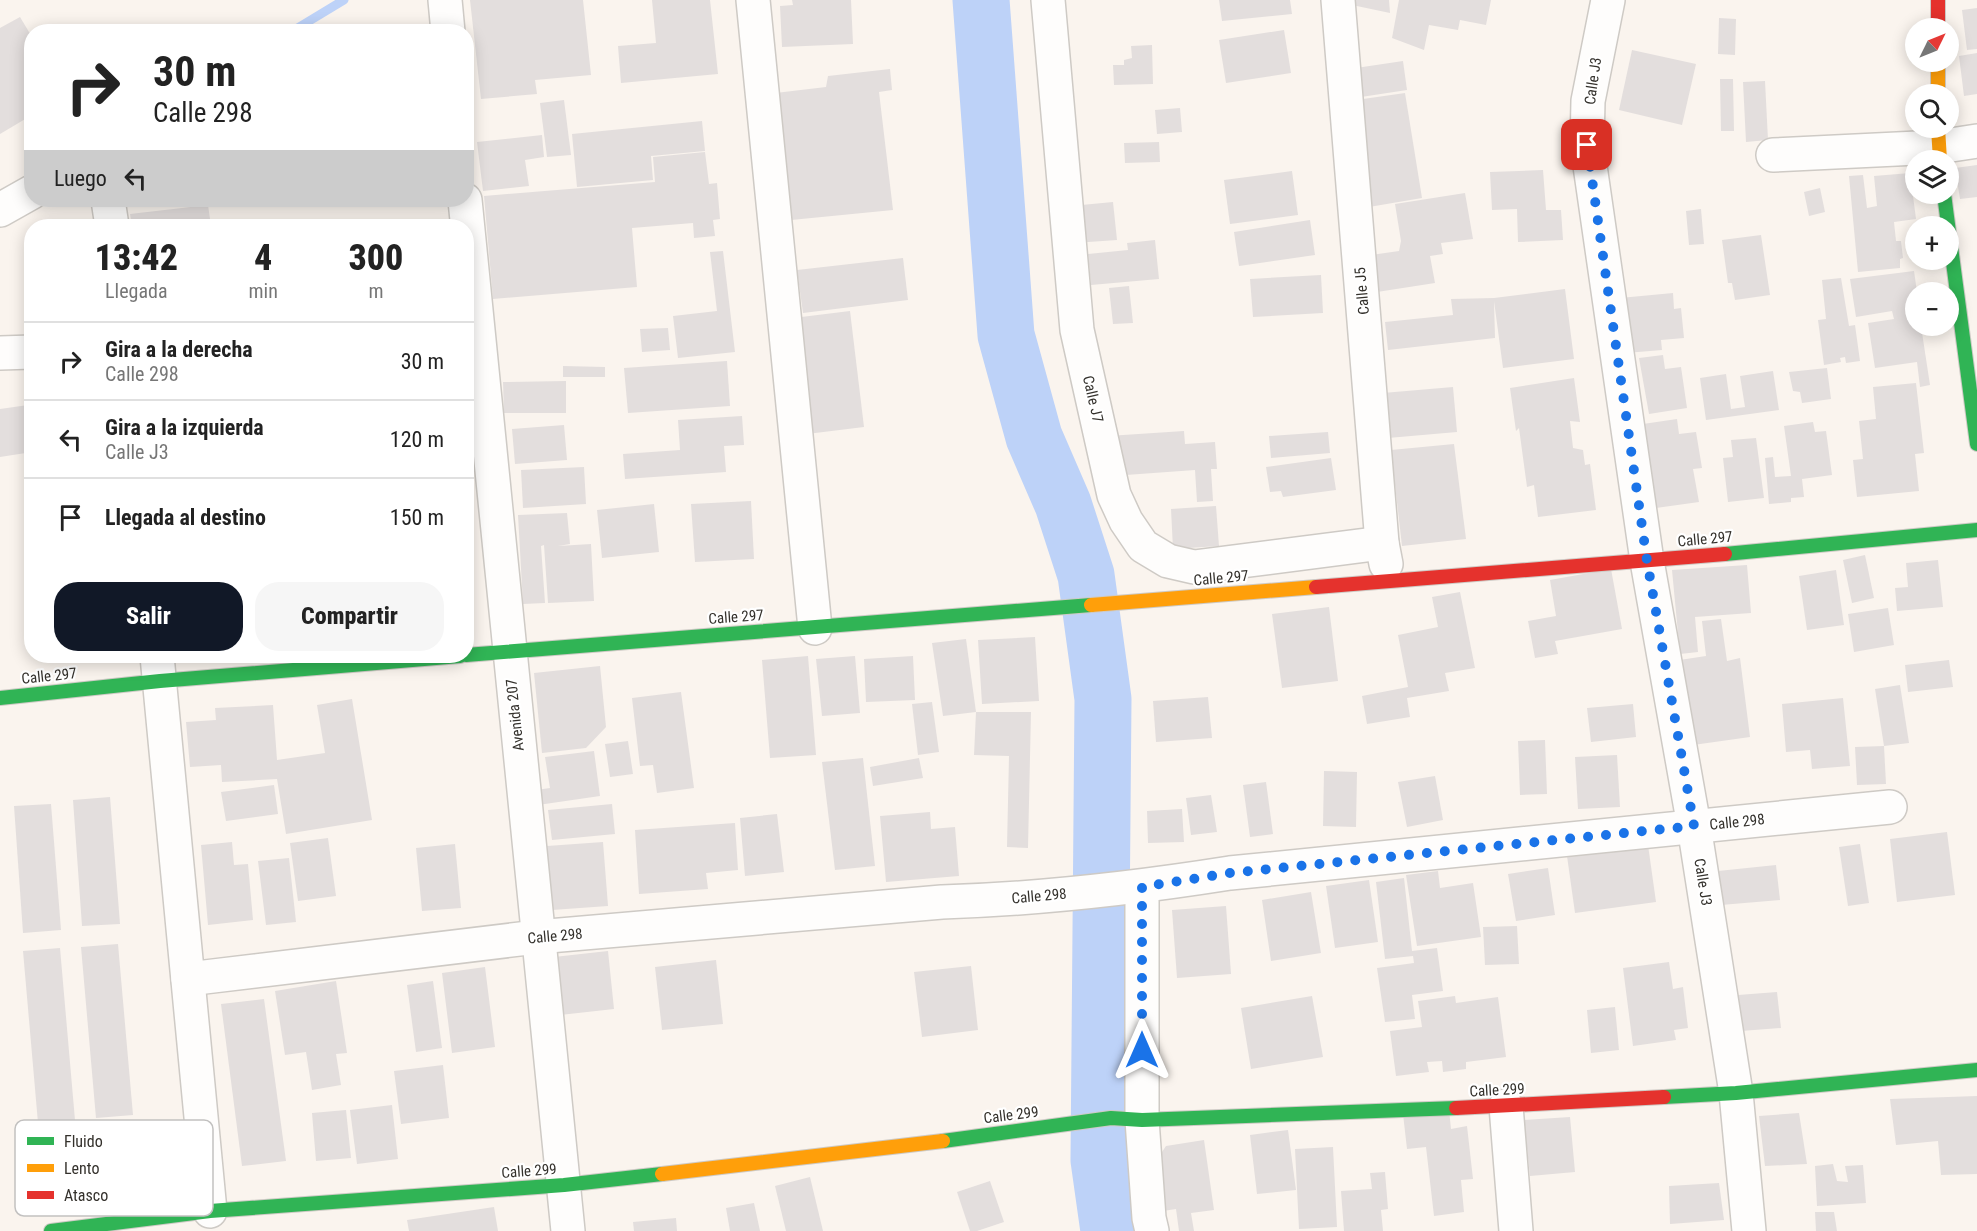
<!DOCTYPE html>
<html lang="es">
<meta charset="utf-8">
<style>
:root{--surface:#fff;--page:#f6f6f6;--text:#222;--muted:#767676;--line:#e0e0e0;--accent:#111827}
body{margin:0;font-family:"Roboto Condensed",sans-serif;background:var(--page);color:var(--text);height:100vh;display:flex;flex-direction:column;font-size:22px;white-space:nowrap}
*{box-sizing:border-box;margin:0}
p{font-size:20px;color:var(--muted)}
.icon{flex:none;width:33px;height:33px;fill:none;stroke:currentColor;stroke-width:2;stroke-linecap:round;stroke-linejoin:round}
.map{position:relative;flex:1;overflow:hidden}
.details{position:absolute;left:24px;top:219px;width:450px;height:444px;display:flex;flex-direction:column;background:var(--surface);border-radius:24px;box-shadow:0 3px 15px #0003}
.details>*{flex:none}
.top-card{position:absolute;left:24px;top:24px;width:450px;height:183px;border-radius:24px;box-shadow:0 3px 15px #0003;background:#fff;color:var(--text);overflow:hidden}
.needle{width:39px;rotate:47deg}
.tools{position:absolute;left:1905px;top:18px;display:grid;gap:12px}
.tools a{display:grid;place-items:center;width:54px;height:54px;border-radius:50%;background:var(--surface);box-shadow:0 3px 15px #0003;font-size:30px}
.pin{position:absolute;display:grid;place-items:center;width:51px;height:51px;color:#fff;margin:-26px;border-radius:12px;box-shadow:0 3px 9px #0006}
.me{position:absolute;width:66px;margin:-33px;rotate:0deg;stroke-linejoin:round;filter:drop-shadow(0 0 4px #0008)}
.turn{display:flex;align-items:center;gap:21px;height:126px;padding:0 30px;font-size:27px}
.turn .icon{width:78px;height:78px;stroke-width:2.5}
.turn b{display:block;font-size:42px;line-height:51px}
.then{display:flex;align-items:center;height:57px;padding:0 30px;background:#0003;gap:12px;font-size:22px}
.eta{display:flex;justify-content:space-evenly;align-items:center;height:102px;text-align:center}
.eta b{font-size:36px;font-weight:800;line-height:42px}
.action{display:flex;gap:12px;margin-top:auto;padding:12px 30px}
.action a{flex:1;height:69px;border-radius:24px;background:var(--accent);color:#fff;font-size:24px;font-weight:800;line-height:69px;text-align:center}
.action a+a{background:var(--page);color:var(--text)}
ul{padding:0;list-style:none}
li{display:flex;align-items:center;gap:18px;height:78px;padding:0 30px;border-top:2px solid var(--line)}
li div{flex:1}
li b{display:block;font-size:22px}
li em{font-style:normal}
.map>svg:first-child{display:block}
.lines{fill:none;stroke-linecap:round;stroke-linejoin:round}
.stream{stroke:#bdd2f8;stroke-width:9}
.river{stroke:#bdd2f8;stroke-width:57}
.building{fill:#e3dedd}
.street-casing{stroke:#cecac5;stroke-width:36}
.fast-casing{stroke:#cecac5;stroke-width:16}
.slow-casing{stroke:#cecac5;stroke-width:16}
.jam-casing{stroke:#cecac5;stroke-width:16}
.street{stroke:#fefdfc;stroke-width:33}
.fast{stroke:#30b455;stroke-width:14}
.slow{stroke:#ff9f0a;stroke-width:14}
.jam{stroke:#e5322d;stroke-width:14}
.route{stroke:#1a73e8;stroke-width:10;stroke-dasharray:0 18}
.labels{text-anchor:middle;dominant-baseline:central;stroke-width:4.5;stroke-linejoin:round;paint-order:stroke}
.street-label{font-size:15px;fill:#34312c;stroke:#fff}
.key{fill:#fff;stroke:#c2c1c0;stroke-width:1.5}
.key-label{font-size:16px;fill:#34312c}
</style>
<div class="map">
<svg width="1977" height="1231" viewBox="0 0 1977 1231">
<rect width="100%" height="100%" fill="#faf4ee"/>
<g class="lines">
<!-- stream -->
<path class="stream" d="M291,32L344,0"/>
<!-- river -->
<path class="river" d="M981,0L1006,335L1034,437L1063,504L1086,575L1103,699L1099,1160L1109,1231"/>
</g>
<!-- building -->
<g class="building">
<path d="M470,0H583L591,75L535,80L537,94L481,99Z"/>
<path d="M652,0H710L718,74L621,83L618,46L656,43Z"/>
<path d="M792,0H851L853,44L782,47L780,6L793,5Z"/>
<path d="M1219,0H1290L1292,14L1222,21Z"/>
<path d="M1351,0H1389L1390,13L1352,5Z"/>
<path d="M1399,0H1491L1486,25L1460,20L1458,30L1429,25L1424,50L1392,38Z"/>
<path d="M1977,8V49L1967,50L1962,10Z"/>
<path d="M20,17L32,37V115L0,134V28Z"/>
<path d="M1719,18L1736,19L1735,55L1718,54Z"/>
<path d="M1284,30L1291,73L1226,83L1219,40Z"/>
<path d="M1152,45L1153,84L1114,85L1113,65H1124V60L1132,58L1131,46Z"/>
<path d="M1632,50L1696,64L1682,125L1619,110Z"/>
<path d="M1977,53V94L1964,96L1959,56Z"/>
<path d="M1403,61L1407,90L1361,97L1356,68Z"/>
<path d="M890,69L892,90L879,92L893,210L781,221L767,94L826,87L828,76Z"/>
<path d="M1720,79H1733L1734,131H1721Z"/>
<path d="M1765,81L1768,140L1746,142L1743,82Z"/>
<path d="M1405,93L1422,198L1369,207L1349,101Z"/>
<path d="M564,100L571,155L547,157L540,103Z"/>
<path d="M1180,108L1182,132L1157,134L1155,110Z"/>
<path d="M702,121L705,151L651,156L653,180L577,187L572,134Z"/>
<path d="M542,135L544,157L525,160L529,186L483,191L477,142Z"/>
<path d="M1159,142L1160,162L1125,163L1124,143Z"/>
<path d="M705,152L709,184L717,183L720,219L713,220L715,236L694,238L693,223L632,228L637,287L493,299L484,196L655,182L653,157Z"/>
<path d="M1977,165V197L1960,199L1955,168Z"/>
<path d="M1543,170L1546,210H1561L1563,240L1518,242L1517,209L1492,210L1490,172Z"/>
<path d="M1292,171L1298,215L1230,224L1224,180Z"/>
<path d="M1910,173L1916,219L1894,222L1896,241H1901L1903,258L1900,259V268L1858,272L1849,176L1863,175L1867,208L1877,206L1874,176Z"/>
<path d="M1820,188L1825,212L1809,216L1804,192Z"/>
<path d="M1465,193L1473,239L1441,243L1443,254L1430,256L1435,283L1377,292L1371,255L1399,251L1401,241L1395,204Z"/>
<path d="M1113,202L1117,240L1074,243L1071,206Z"/>
<path d="M208,205L211,226H132L130,214Z"/>
<path d="M1701,209L1704,244L1689,245L1686,211Z"/>
<path d="M1310,220L1315,255L1239,266L1234,232Z"/>
<path d="M1761,235L1770,295L1735,300L1732,283H1728L1722,240Z"/>
<path d="M1155,240L1159,279L1091,285L1088,254L1128,250L1127,243Z"/>
<path d="M723,251L735,352L678,358L673,316L717,311L710,252Z"/>
<path d="M903,258L908,300L803,313L797,270Z"/>
<path d="M1914,271L1917,292H1916V326H1921L1930,385L1920,387L1917,362L1875,368L1868,323L1894,319L1892,311L1856,317L1850,279Z"/>
<path d="M1321,275L1323,313L1253,317L1250,279Z"/>
<path d="M1841,278L1849,326L1855,325L1860,361L1846,363L1845,357L1840,358L1841,362L1824,365L1818,320L1826,319L1822,280Z"/>
<path d="M1129,286L1133,323L1113,324L1109,288Z"/>
<path d="M1565,289L1574,359L1503,368L1494,301L1495,338L1388,350L1385,322L1453,315L1451,299L1494,298Z"/>
<path d="M1673,293L1674,309L1681,308L1684,338L1661,340L1662,350L1626,353L1620,298Z"/>
<path d="M850,311L864,427L799,435L785,319Z"/>
<path d="M668,328L670,350L642,352L640,329Z"/>
<path d="M1663,355L1665,369L1681,367L1687,408L1649,414L1639,358Z"/>
<path d="M727,361L730,406L628,413L624,368Z"/>
<path d="M563,366L605,367V377H563Z"/>
<path d="M1827,368L1831,399L1802,403L1800,392L1793,391L1789,372Z"/>
<path d="M1773,371L1779,410L1706,420L1700,378L1726,374L1731,409L1745,407L1740,376Z"/>
<path d="M1574,378L1580,422L1570,421L1573,448L1583,450L1585,465L1590,464L1596,510L1538,517L1534,485L1527,487L1519,428L1516,431L1510,388Z"/>
<path d="M566,381V413H504L503,382Z"/>
<path d="M1916,383L1924,453L1915,454L1919,491L1857,497L1853,460L1863,459L1859,421L1876,419L1873,387Z"/>
<path d="M1453,387L1457,432L1388,438L1383,393Z"/>
<path d="M28,405L32,428V452L0,457V409Z"/>
<path d="M742,416L744,445L724,446L726,472L625,479L623,454L680,450L678,420Z"/>
<path d="M1677,419L1679,434L1696,432L1702,468L1693,469L1699,502L1656,508L1643,424Z"/>
<path d="M1813,422L1815,432L1826,431L1832,475L1802,479L1804,497L1791,498V502L1769,504L1765,458L1773,457L1775,477L1791,476L1784,426Z"/>
<path d="M564,425L567,460L515,464L512,429Z"/>
<path d="M1184,431L1185,444L1215,442L1217,469H1211L1213,501L1197,502L1195,470L1112,476L1108,436Z"/>
<path d="M1328,432L1330,453L1271,458L1269,436Z"/>
<path d="M1756,438L1764,498L1728,502L1723,458L1733,457L1731,440Z"/>
<path d="M1454,444L1466,539L1402,546L1391,450Z"/>
<path d="M1331,458L1336,490L1283,497L1281,491L1270,492L1266,467Z"/>
<path d="M584,467L586,504L523,508L521,470Z"/>
<path d="M751,501L754,559L695,562L691,504Z"/>
<path d="M654,504L659,552L602,558L597,510Z"/>
<path d="M1216,506L1219,546L1173,549L1171,509Z"/>
<path d="M567,513L570,544L558,546L591,544L594,601L548,603L544,545L541,546L545,603L523,604L518,515Z"/>
<path d="M1865,555L1874,598L1852,603L1843,560Z"/>
<path d="M1938,560L1943,607L1897,611L1895,588L1908,587L1906,563Z"/>
<path d="M1747,565L1751,613L1695,617L1698,652L1680,654L1672,570Z"/>
<path d="M1611,569L1622,629L1555,641L1558,654L1535,658L1528,621L1556,616L1550,580Z"/>
<path d="M1836,570L1844,625L1807,630L1799,576Z"/>
<path d="M1460,592L1475,668L1445,673L1449,691L1407,698L1410,717L1367,724L1362,696L1408,687L1398,635L1438,627L1432,597Z"/>
<path d="M1329,607L1338,681L1282,688L1272,614Z"/>
<path d="M1888,608L1894,645L1854,652L1848,614Z"/>
<path d="M1721,619L1727,661L1740,658L1750,737L1686,746L1673,661L1706,656L1702,621Z"/>
<path d="M1035,637L1039,701L982,704L978,640Z"/>
<path d="M966,639L976,712L943,716L932,643Z"/>
<path d="M808,656L816,755L770,758L762,660Z"/>
<path d="M855,656L860,713L822,716L816,659Z"/>
<path d="M913,656L915,700L866,702L864,659Z"/>
<path d="M1949,660L1953,687L1908,692L1905,665Z"/>
<path d="M600,666L606,727L586,748L542,753L534,673Z"/>
<path d="M1900,685L1909,743L1884,746L1875,689Z"/>
<path d="M681,692L694,788L657,793L653,765L640,766L632,698Z"/>
<path d="M1208,697L1212,738L1156,742L1153,701Z"/>
<path d="M1843,698L1850,766L1812,769L1810,750L1786,752L1782,704Z"/>
<path d="M352,699L372,820L286,834L277,779L222,782L221,765L190,767L186,722L216,720L215,708L273,705L277,760L325,753L317,705Z"/>
<path d="M932,702L939,752L918,755L912,704Z"/>
<path d="M1633,704L1636,737L1591,742L1587,708Z"/>
<path d="M976,712H1031L1028,848L1007,847L1009,756L974,755Z"/>
<path d="M1545,740L1547,794L1520,795L1518,741Z"/>
<path d="M628,741L633,774L610,777L605,744Z"/>
<path d="M1884,746L1886,784L1857,785L1855,747Z"/>
<path d="M594,751L600,796L538,805L536,790L550,788L545,757Z"/>
<path d="M1617,755L1620,807L1578,809L1575,757Z"/>
<path d="M863,758L875,866L835,870L822,762Z"/>
<path d="M919,758L923,778L873,786L870,767Z"/>
<path d="M1324,771L1357,772L1356,827L1323,826Z"/>
<path d="M1435,776L1443,820L1407,827L1398,782Z"/>
<path d="M1266,782L1273,834L1250,837L1243,785Z"/>
<path d="M274,785L278,814L226,821L221,792Z"/>
<path d="M1211,795L1217,832L1191,835L1186,798Z"/>
<path d="M110,797L120,924L82,926L73,800Z"/>
<path d="M51,804L61,930L23,933L14,806Z"/>
<path d="M612,804L615,834L552,840L548,810Z"/>
<path d="M1182,809L1184,842L1148,843L1147,811Z"/>
<path d="M930,812L931,829L955,827L959,876L886,882L880,816Z"/>
<path d="M777,814L784,872L745,876L740,818Z"/>
<path d="M735,823L738,870L706,873L708,889L639,894L635,830Z"/>
<path d="M1947,832L1955,895L1897,902L1890,839Z"/>
<path d="M328,838L336,896L298,901L290,843Z"/>
<path d="M232,842L234,865L248,864L253,920L208,925L201,845Z"/>
<path d="M603,842L608,906L552,910L547,846Z"/>
<path d="M455,844L461,908L422,911L416,848Z"/>
<path d="M1860,844L1869,903L1848,906L1839,847Z"/>
<path d="M1648,845L1656,902L1575,913L1567,856Z"/>
<path d="M289,858L296,922L266,925L258,861Z"/>
<path d="M1776,865L1780,900L1721,905L1718,871Z"/>
<path d="M1548,868L1555,915L1516,921L1508,874Z"/>
<path d="M1438,871L1440,888L1473,883L1481,937L1417,946L1406,875Z"/>
<path d="M1404,878L1412,951L1437,948L1443,991L1412,995L1415,1019L1385,1022L1377,968L1414,963L1413,956L1385,959L1376,882Z"/>
<path d="M1369,880L1378,942L1335,948L1326,886Z"/>
<path d="M1311,892L1321,953L1271,961L1262,900Z"/>
<path d="M1226,906L1231,974L1177,978L1172,910Z"/>
<path d="M1517,926L1519,964L1485,965L1483,927Z"/>
<path d="M118,944L133,1115L96,1118L81,947Z"/>
<path d="M60,948L75,1120L38,1123L23,951Z"/>
<path d="M608,951L614,1009L560,1015L554,957Z"/>
<path d="M716,960L723,1024L662,1030L655,967Z"/>
<path d="M1669,962L1673,989L1683,987L1688,1028L1674,1030L1676,1040L1633,1046L1623,968Z"/>
<path d="M971,966L978,1030L922,1037L914,972Z"/>
<path d="M485,967L495,1047L452,1053L442,973Z"/>
<path d="M336,981L347,1053L336,1054L341,1085L312,1090L306,1052L285,1055L275,991Z"/>
<path d="M433,981L442,1048L416,1052L407,985Z"/>
<path d="M1777,992L1781,1028L1741,1031L1738,995Z"/>
<path d="M1312,996L1323,1057L1251,1069L1241,1008Z"/>
<path d="M1455,996L1456,1003L1498,997L1506,1057L1466,1062V1069L1443,1072L1442,1061L1427,1062L1429,1072L1396,1076L1390,1031L1422,1027L1418,1001Z"/>
<path d="M264,999L286,1161L242,1166L221,1004Z"/>
<path d="M1615,1007L1619,1050L1591,1053L1587,1010Z"/>
<path d="M443,1065L449,1118L401,1124L394,1071Z"/>
<path d="M1977,1096V1174L1941,1175L1938,1141L1896,1145L1890,1099Z"/>
<path d="M392,1105L398,1159L357,1164L350,1110Z"/>
<path d="M346,1110L351,1158L316,1161L312,1113Z"/>
<path d="M1449,1110L1451,1129L1467,1126L1473,1179L1461,1180L1464,1212L1434,1216L1426,1147L1407,1149L1403,1114Z"/>
<path d="M1799,1113L1807,1164L1765,1166L1759,1116Z"/>
<path d="M1570,1117L1575,1172L1530,1176L1524,1120Z"/>
<path d="M1288,1130L1296,1190L1257,1194L1250,1135Z"/>
<path d="M1204,1140L1214,1210L1191,1213L1194,1231H1179L1176,1209L1163,1211L1156,1161L1166,1146Z"/>
<path d="M1333,1147L1337,1227L1299,1229L1295,1149Z"/>
<path d="M1833,1164L1837,1181L1848,1182L1845,1166L1863,1165L1866,1203L1817,1206L1815,1166Z"/>
<path d="M1385,1172L1388,1209L1381,1210L1383,1231H1344L1341,1191L1372,1189L1370,1173Z"/>
<path d="M810,1177L823,1231H786L775,1186Z"/>
<path d="M990,1181L1004,1222L977,1231H970L957,1192Z"/>
<path d="M1719,1183L1724,1220L1670,1224L1669,1186Z"/>
<path d="M754,1203L760,1231H730L726,1208Z"/>
<path d="M494,1207L498,1231H409L407,1220Z"/>
<path d="M1815,1212H1834L1837,1231H1816Z"/>
<path d="M676,1218L677,1231H634L633,1222Z"/>
</g>
<g class="lines">
<defs>
<g id="street">
<path d="M445,0L448,32"/>
<path d="M753,0L815,628"/>
<path d="M1048,0L1077,330L1114,495L1126,521L1143,546L1168,561L1194,567L1382,543"/>
<path d="M1338,0L1382,543L1386,564"/>
<path d="M1608,0L1588,101L1587,145L1647,561L1694,826L1736,1093L1749,1231"/>
<path d="M1773,155L1938,147L1977,141"/>
<path d="M108,200L112,226"/>
<path d="M465,200L568,1231"/>
<path d="M0,210L32,192"/>
<path d="M0,353L32,352"/>
<path d="M157,656L210,1211"/>
<path d="M1142,887V1120L1149,1218L1152,1231"/>
<path d="M188,979L537,937L942,902C1039,899 1135,888 1230,873L1890,807"/>
<path d="M1506,1106L1516,1231"/>
</g>
<g id="fast">
<path d="M1944,194L1977,444"/>
<path d="M1725,554L1977,530"/>
<path d="M466,655L1091,605"/>
<path d="M0,698L160,681L460,656"/>
<path d="M1664,1097L1736,1093L1977,1070"/>
<path d="M943,1141L1111,1118L1142,1120L1456,1108"/>
<path d="M51,1231L210,1211L564,1185L662,1174"/>
</g>
<g id="slow">
<path d="M1938,62V94"/>
<path d="M1938,128L1940,160"/>
<path d="M1091,605L1316,587"/>
<path d="M662,1174L943,1141"/>
</g>
<g id="jam">
<path d="M1938,0V28"/>
<path d="M1316,587L1725,554"/>
<path d="M1456,1108L1664,1097"/>
</g>
</defs>
<!-- street casing -->
<use href="#street" class="street-casing"/>
<!-- fast casing -->
<use href="#fast" class="fast-casing"/>
<!-- slow casing -->
<use href="#slow" class="slow-casing"/>
<!-- jam casing -->
<use href="#jam" class="jam-casing"/>
<!-- street -->
<use href="#street" class="street"/>
<!-- fast -->
<use href="#fast" class="fast"/>
<!-- slow -->
<use href="#slow" class="slow"/>
<!-- jam -->
<use href="#jam" class="jam"/>
</g>
<g class="lines">
<!-- route -->
<path class="route" d="M1142,1050V887L1230,873L1694,826L1647,561L1587,145"/>
</g>
<g class="labels">
<!-- street labels -->
<g class="street-label">
<text transform="translate(1593 81) rotate(-82)">Calle J3</text>
<text transform="translate(1362 291) rotate(-95)">Calle J5</text>
<text transform="translate(1093 399) rotate(77)">Calle J7</text>
<text transform="translate(1705 539) rotate(-5)">Calle 297</text>
<text transform="translate(1221 578) rotate(-5)">Calle 297</text>
<text transform="translate(736 617) rotate(-4)">Calle 297</text>
<text transform="translate(49 676) rotate(-6)">Calle 297</text>
<text transform="translate(515 715) rotate(-96)">Avenida 207</text>
<text transform="translate(1737 822) rotate(-6)">Calle 298</text>
<text transform="translate(1703 882) rotate(81)">Calle J3</text>
<text transform="translate(1039 896) rotate(-5)">Calle 298</text>
<text transform="translate(555 936) rotate(-5)">Calle 298</text>
<text transform="translate(1497 1090) rotate(-3)">Calle 299</text>
<text transform="translate(1011 1115) rotate(-7)">Calle 299</text>
<text transform="translate(529 1171) rotate(-4)">Calle 299</text>
</g>
</g>
<!-- legend -->
<rect x="15" y="1120" width="198" height="96" rx="9" class="key"/>
<rect x="27" y="1137" width="27" height="8" fill="#30b455"/>
<rect x="27" y="1164" width="27" height="8" fill="#ff9f0a"/>
<rect x="27" y="1191" width="27" height="8" fill="#e5322d"/>
<g class="key-label">
<text x="64" y="1147">Fluido</text>
<text x="64" y="1174">Lento</text>
<text x="64" y="1201">Atasco</text>
</g>
</svg>
<div class="tools">
<a><svg class="needle" viewBox="-14 -14 28 28"><path d="M0-13l5 13h-10z" fill="#e53935"/><path d="M0 13l5-13h-10z" fill="#767676"/></svg></a>
<a><svg class="icon" aria-label="search" viewBox="0 0 24 24"><circle cx="10" cy="10" r="6"/><path d="M15 15l6 6"/></svg></a>
<a><svg class="icon" aria-label="layers" viewBox="0 0 24 24"><path d="M12 4l9 5-9 5-9-5zM3 14l9 5 9-5"/></svg></a>
<a>+</a>
<a>−</a>
</div>
<div class="pin" style="left:1587px;top:145px;background:#d93025"><svg class="icon" aria-label="arrive" viewBox="0 0 24 24"><path d="M6 21V4h12l-3 4 3 4H6"/></svg></div>
<svg class="me" style="left:1142px;top:1050px" viewBox="-20 -20 40 40"><path d="M0-17L14 15 0 8-14 15z" fill="#1a73e8" stroke="#fff" stroke-width="4"/></svg>
<div class="top-card">
<div class="turn"><svg class="icon" aria-label="right" viewBox="0 0 24 24"><path d="M7 20v-9h11M14 6l5 5-5 5"/></svg><div><b>30 m</b>Calle 298</div></div>
<div class="then">Luego<svg class="icon" aria-label="left" viewBox="0 0 24 24"><path d="M17 20v-9H6M10 6l-5 5 5 5"/></svg></div>
</div>
<section class="details">
<div class="eta">
<div><b>13:42</b><p>Llegada</p></div>
<div><b>4</b><p>min</p></div>
<div><b>300</b><p>m</p></div>
</div>
<ul>
<li><svg class="icon" aria-label="right" viewBox="0 0 24 24"><path d="M7 20v-9h11M14 6l5 5-5 5"/></svg><div><b>Gira a la derecha</b><p>Calle 298</p></div><em>30 m</em></li>
<li><svg class="icon" aria-label="left" viewBox="0 0 24 24"><path d="M17 20v-9H6M10 6l-5 5 5 5"/></svg><div><b>Gira a la izquierda</b><p>Calle J3</p></div><em>120 m</em></li>
<li><svg class="icon" aria-label="arrive" viewBox="0 0 24 24"><path d="M6 21V4h12l-3 4 3 4H6"/></svg><div><b>Llegada al destino</b></div><em>150 m</em></li>
</ul>
<div class="action"><a>Salir</a><a>Compartir</a></div>
</section>
</div>
